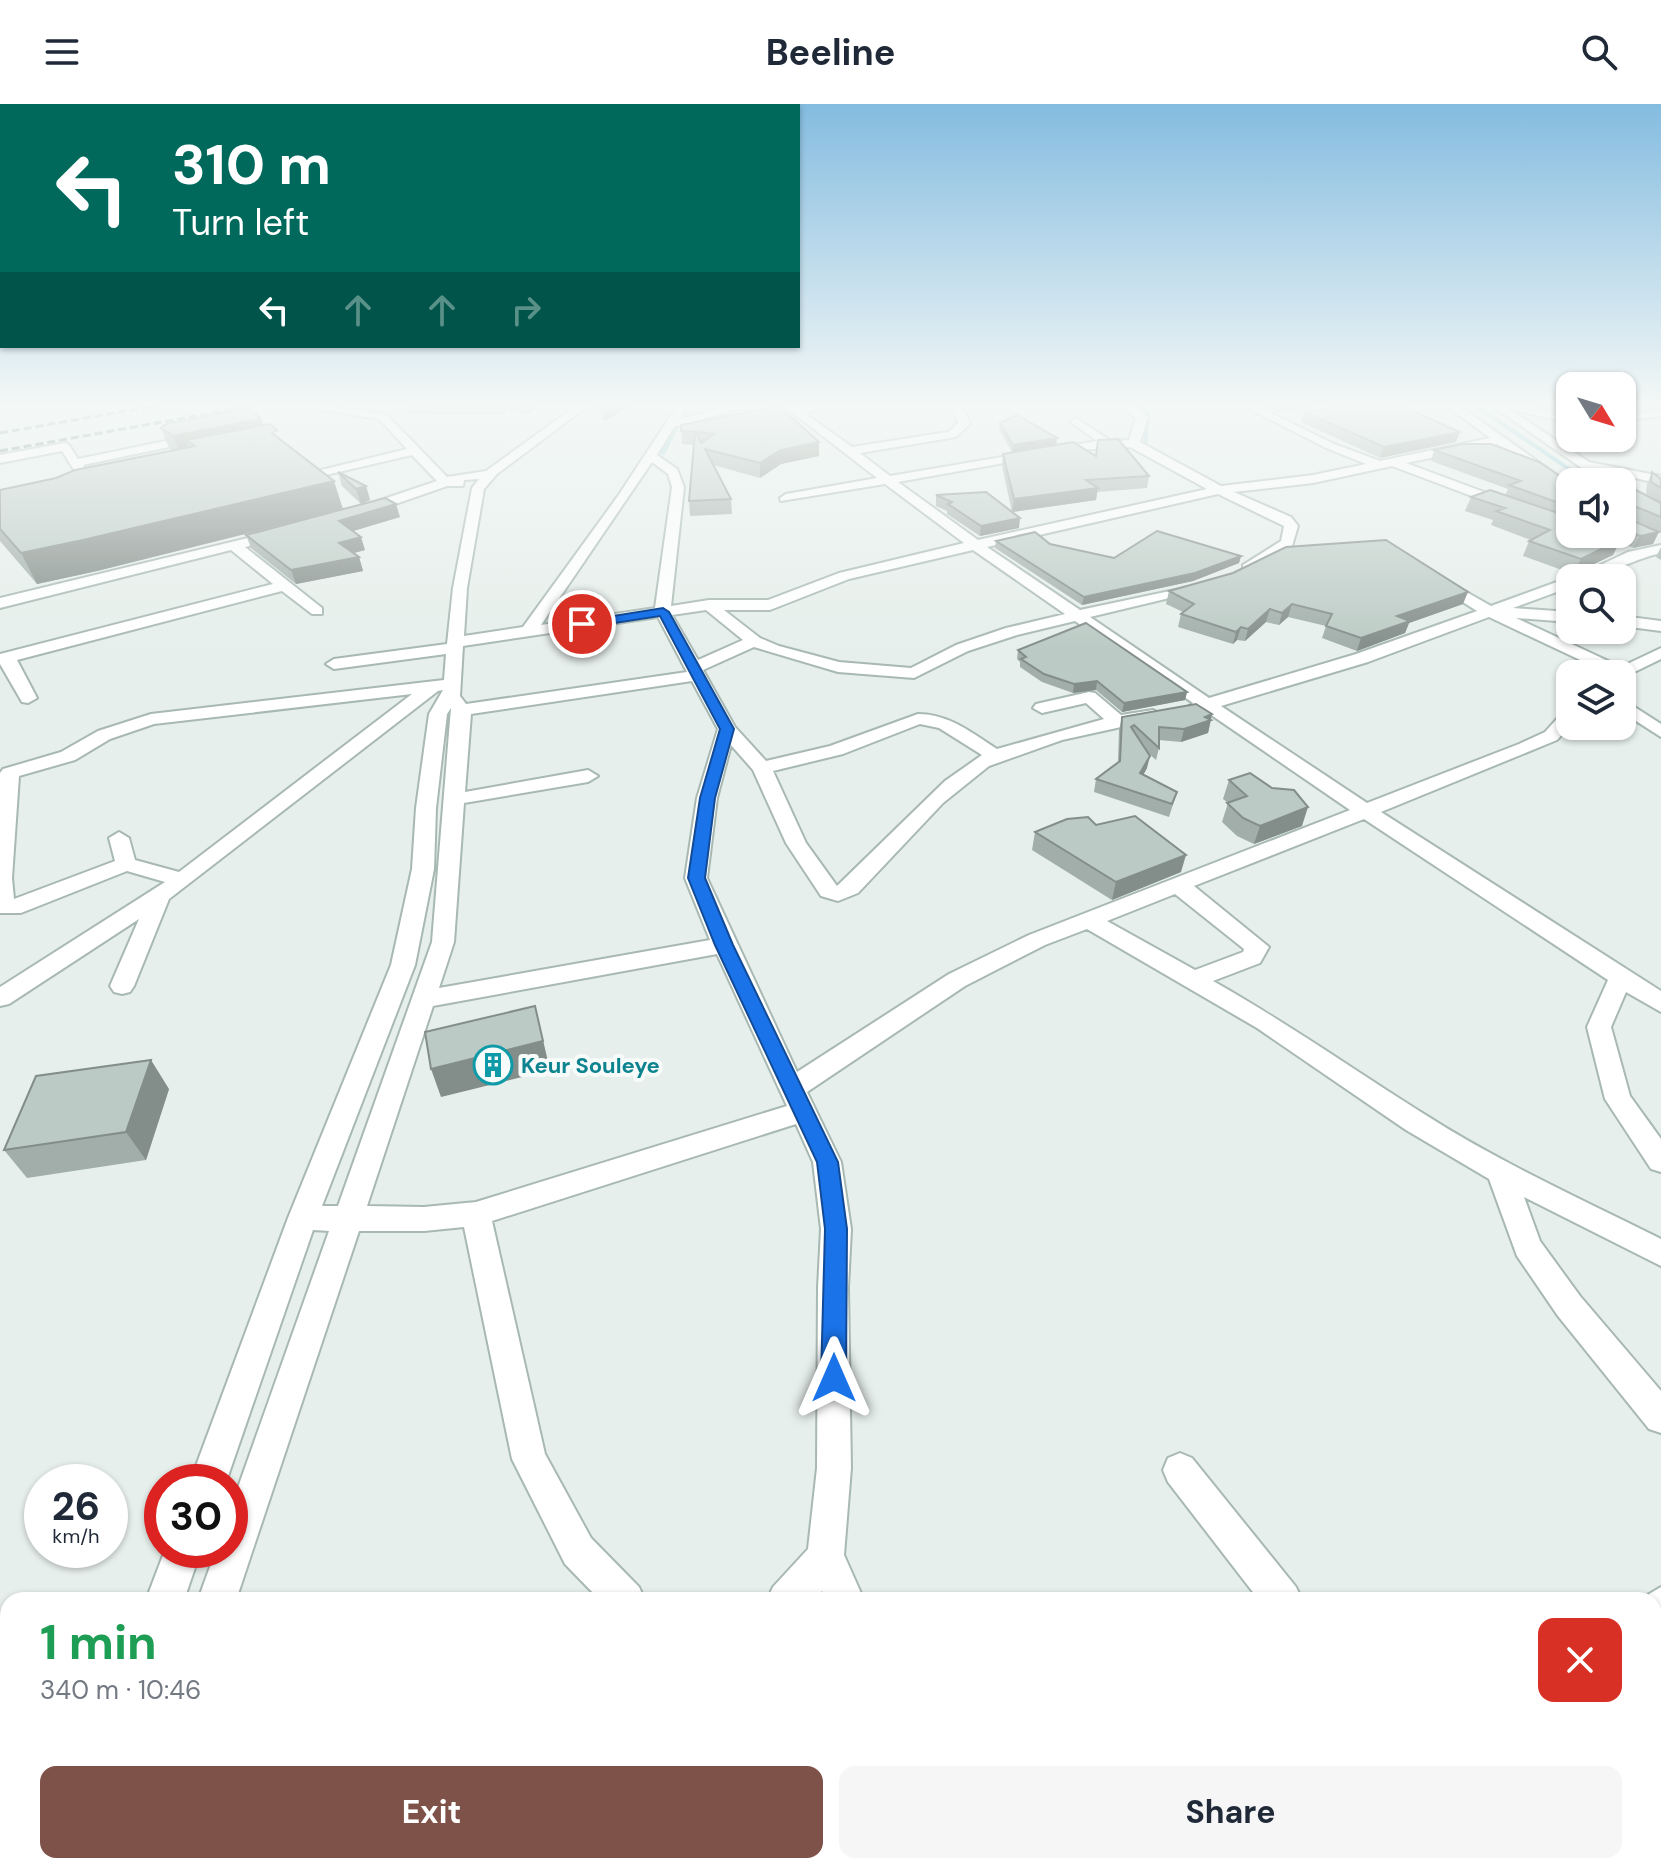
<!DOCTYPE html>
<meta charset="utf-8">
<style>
:root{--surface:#fff;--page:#f6f6f7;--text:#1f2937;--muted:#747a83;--accent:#7f5249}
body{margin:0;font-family:"DM Sans",sans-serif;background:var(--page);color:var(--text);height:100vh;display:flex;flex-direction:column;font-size:30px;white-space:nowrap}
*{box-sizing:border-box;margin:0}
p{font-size:26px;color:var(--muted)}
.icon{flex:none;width:44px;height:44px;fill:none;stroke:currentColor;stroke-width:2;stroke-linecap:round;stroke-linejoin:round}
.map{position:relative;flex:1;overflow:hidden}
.sheet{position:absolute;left:0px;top:1488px;width:1662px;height:282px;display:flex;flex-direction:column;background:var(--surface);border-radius:24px 24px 0 0;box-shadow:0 2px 6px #0004}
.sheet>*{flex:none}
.guide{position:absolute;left:0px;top:0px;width:800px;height:244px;box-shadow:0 2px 6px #0004;background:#00695c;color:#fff;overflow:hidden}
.needle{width:52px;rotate:128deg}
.fabs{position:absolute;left:1556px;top:268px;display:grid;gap:16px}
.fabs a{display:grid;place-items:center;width:80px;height:80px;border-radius:16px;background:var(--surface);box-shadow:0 2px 6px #0004;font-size:40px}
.speed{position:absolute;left:24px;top:1360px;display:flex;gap:16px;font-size:40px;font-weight:700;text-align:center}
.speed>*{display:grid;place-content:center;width:104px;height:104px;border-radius:50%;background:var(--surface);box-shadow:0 2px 6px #0004;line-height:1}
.speed small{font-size:20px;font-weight:400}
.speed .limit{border:12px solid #d22;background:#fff;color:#111}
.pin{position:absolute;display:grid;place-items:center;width:68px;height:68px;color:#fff;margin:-34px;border:4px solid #fff;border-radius:50%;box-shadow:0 2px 8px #0007}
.me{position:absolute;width:88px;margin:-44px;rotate:0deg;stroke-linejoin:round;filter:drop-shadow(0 0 6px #0008)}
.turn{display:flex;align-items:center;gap:28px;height:168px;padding:0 40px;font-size:36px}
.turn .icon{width:104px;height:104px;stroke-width:2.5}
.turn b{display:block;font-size:56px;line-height:68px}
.lanes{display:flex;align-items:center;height:76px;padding:0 40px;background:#0003;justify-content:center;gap:40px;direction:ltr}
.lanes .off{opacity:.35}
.round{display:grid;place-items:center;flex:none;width:84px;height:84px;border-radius:16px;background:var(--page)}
.headline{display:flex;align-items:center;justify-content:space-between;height:136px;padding:0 40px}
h1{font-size:48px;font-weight:700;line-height:60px;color:#1e9e55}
.button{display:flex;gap:16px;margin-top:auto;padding:16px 40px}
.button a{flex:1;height:92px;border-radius:16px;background:var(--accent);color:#fff;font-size:32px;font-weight:700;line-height:92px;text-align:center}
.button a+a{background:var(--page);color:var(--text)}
header{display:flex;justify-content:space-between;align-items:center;height:104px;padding:0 40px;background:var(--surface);font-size:36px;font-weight:700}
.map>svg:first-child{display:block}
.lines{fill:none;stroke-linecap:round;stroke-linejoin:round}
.stream{stroke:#8ec9d4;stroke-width:4}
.minor-casing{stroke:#a8b8b2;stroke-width:4}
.minor{fill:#fff;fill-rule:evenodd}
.rail{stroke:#5f7d75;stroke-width:3;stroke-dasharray:8 4;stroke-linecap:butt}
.wall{fill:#a1aea9}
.shaded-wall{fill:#838d89}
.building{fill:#bbcac4;stroke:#838d89;stroke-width:2;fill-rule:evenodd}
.route{fill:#1a73e8;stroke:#114b97;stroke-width:2}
.labels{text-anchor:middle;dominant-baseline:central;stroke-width:8;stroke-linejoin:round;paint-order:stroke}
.culture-label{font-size:22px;font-weight:bold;fill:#0d838f;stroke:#f7fbf9;text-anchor:start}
</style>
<header><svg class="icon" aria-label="menu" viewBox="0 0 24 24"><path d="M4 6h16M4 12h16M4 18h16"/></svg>Beeline<svg class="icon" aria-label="search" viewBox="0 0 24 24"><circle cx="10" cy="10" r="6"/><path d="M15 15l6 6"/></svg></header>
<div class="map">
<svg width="1661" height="1769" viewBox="0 0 1661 1769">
<rect width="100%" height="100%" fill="#e6efeb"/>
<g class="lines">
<!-- stream -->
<g class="stream">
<path d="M1133,299L1148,308L1145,343L1151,346"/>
<path d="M1472,299L1588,378"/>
<path d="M663,349L677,322L685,319"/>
</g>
<defs>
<g id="minor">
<path d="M580,299H592L497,370L484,385L467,484L464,532L523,523L618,392L679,299H689L680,315L742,299H760L674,323L657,351L677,365L684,383L671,502L709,496H768L839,469L964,439L885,380L781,397L780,394L786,390L877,374L780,299H792L798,304L841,299L805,309L852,343L948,328L958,319L951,299H961L970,320L956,333L860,349L890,372L1097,337L1072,319L1070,317L1076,314L1111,337L1129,336L1136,314L1119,299H1131L1148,313L1140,338L1221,382L1313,371L1366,360L1326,344L1238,299H1251L1334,340L1380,357L1490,334L1443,299H1455L1570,380V390L1497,340L1406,359L1570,420V429L1392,362L1313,379L1234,388L1291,413L1298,422L1292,442L1248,468L1243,467V461L1281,437L1284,422L1218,390L987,443L1080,506L1203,480V486L1090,513L1209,594L1356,550L1477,507L1433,479L1431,476L1438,472L1491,502L1565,475L1572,474L1570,483L1513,504L1570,508V518L1516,514L1621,563L1661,544V555L1622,574V570H1610L1489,513L1368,558L1221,602L1367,699L1519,640L1545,628L1564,607L1570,606V622L1557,636L1381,708L1661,887V908L1626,888L1611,923L1630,992L1661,1035V1068L1651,1065L1605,995L1587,923L1608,876L1364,715L1194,782L1269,843L1260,859L1213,877C1286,918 1354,966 1424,1010C1499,1058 1581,1095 1661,1135V1162L1524,1093L1540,1137L1580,1192L1661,1287V1329L1649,1325L1558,1212L1517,1152L1489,1075L1406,1026L1257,924L1087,825L1045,841L965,882L807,988L841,1058L851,1125L848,1184L851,1364L844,1451L864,1496H826L822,1487L814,1496H767L773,1483L808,1445L817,1364L818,1184L821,1125L813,1058L796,1020L492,1117L545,1350L591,1434L639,1483L645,1496H600L565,1460L512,1355L464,1123L424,1127H359L236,1496H198L216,1446H230V1406L329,1127L313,1126L226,1378H190L288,1114L391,861L412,765L416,704L429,610L443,586L438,587L169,795L134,882L130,888L122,890L114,888L110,882L139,815L9,900L0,902V883L165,778L127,767L21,809H0V669L3,665L61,648L98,627L151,610L444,576L446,550L334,565L326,560L334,555L447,540L453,484L472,384L479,375L464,376L463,382H447L364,411H354V405L437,377L412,351L313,374V368L407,345L379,315L317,305L322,302L386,310L447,373L486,367ZM1130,343L1207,385L978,436L898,378L1076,346ZM652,358L668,370L672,383L655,504L541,521ZM973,446L1065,510L1006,524L956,541L911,564L839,558L779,542L760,534L724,506H770L849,475ZM706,506L743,536L698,556L672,511ZM658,513L687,568L466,600L460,592L463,542ZM1075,517L1193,599L1188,603L1191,607L1204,606L1350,706L1029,831L949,870L797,968L707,774L717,694L731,641L753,666L786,739L821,792L838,797L858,789L943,699L989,662L1062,636L1153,616L1162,611L1153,606L1121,611L1095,589L1089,588L1036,600L1033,604L1042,609L1086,599L1104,615L997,645C972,629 949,610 918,610L830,642L766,657L735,623L703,566L754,543L838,568L914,574L968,547L1017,531ZM692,577L718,625L697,694L685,774L710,836L439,884L454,838L464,699L588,678L598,672L588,666L465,688L471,610ZM412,590L179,768L135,756L129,734L119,728L109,734L115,757L14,795L12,774L19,672L75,656L110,635L154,620ZM451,604L432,838L338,1102H322L415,861L434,765L436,704L447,610ZM920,620L939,624L982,651L945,677L837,782L806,739L773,667L843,650ZM1175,790L1244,845L1243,848L1195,866L1107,817ZM717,850L787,1002L476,1098L424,1103L367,1102L433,902Z"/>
<path d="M1488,299H1511L1570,313V319L1509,305L1589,358L1661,372V380L1601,366L1616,378H1602Z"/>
<path d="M1661,306V312L1629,316L1623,313Z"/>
<path d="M165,337L171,341L169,343L83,361L94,378L108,379L110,382L104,386L86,385L62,347L0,359V351L65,339L69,341L78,355Z"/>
<path d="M277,427L282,428V434L245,443L322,504V510H312L282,487L17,556L37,594L28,599L22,598L0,560V550L273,480L231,446L0,504V494Z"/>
<path d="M1661,441V449C1630,456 1604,474 1573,474L1628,448Z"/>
<path d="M1622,512L1661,517V527L1622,522Z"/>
<path d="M1622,595L1661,620V633L1622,608Z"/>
<path d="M1180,1349L1192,1354L1296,1483L1302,1496H1259L1168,1378L1163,1366L1168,1354Z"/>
<path d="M165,1446H201L184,1496H146Z"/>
<path d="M1661,1483V1522L1654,1525V1496H1639Z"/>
<path d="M46,1762H90L87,1769H43Z"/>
<path d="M105,1762H149L147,1769H103Z"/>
<rect x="740" y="1762" width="44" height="7"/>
<path d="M894,1762H951L948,1769H891Z"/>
<path d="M1101,1762H1146L1149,1769H1104Z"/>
<path d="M1465,1762H1511L1514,1769H1468Z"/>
</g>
</defs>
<!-- minor casing -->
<use href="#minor" class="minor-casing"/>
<!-- minor -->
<use href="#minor" class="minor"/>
<!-- rail -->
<g class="rail">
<path d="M0,329L171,299"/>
<path d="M0,347L268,299"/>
</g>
</g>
<!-- wall -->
<g class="wall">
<path d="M407,299H576L569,303L544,301L527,310L506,307L504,311L410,310Z"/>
<path d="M589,299H637L604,317L598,305H589Z"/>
<path d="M1254,299H1341L1277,308Z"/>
<path d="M1523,299H1570V311Z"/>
<path d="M1622,299H1661V303L1622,309Z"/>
<path d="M1304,308L1456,338L1380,354L1301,318Z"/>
<path d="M1000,319L1057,334L1056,341L1012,348L999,325Z"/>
<path d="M263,321L280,335L343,405L400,413L353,427L365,446L353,449L359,453L363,467L296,480L251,444L246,431L322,411L97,467L37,480L0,437V386L56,374L172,347L169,344L161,324Z"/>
<path d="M681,321L819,338V352L781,360L760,374L713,361L731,395L732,410L690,412L689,397L694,341L682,340Z"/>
<path d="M1434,346L1570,379V430H1622V383L1655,396L1646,390L1647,380L1652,368L1661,375V428L1627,413L1653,440L1633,444L1620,438L1613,451L1573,470L1523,452L1529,437L1531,436L1491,421L1493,416L1465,407L1471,393L1505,391L1508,385L1431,357Z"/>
<path d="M1003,350L1096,351L1149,372L1147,384L1097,388L1096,396L1012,408L1002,362Z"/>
<path d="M338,368L366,382L370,396L361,400L342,382Z"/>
<path d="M936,391L1019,424L980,432L947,410V407L936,402Z"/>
<path d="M996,437L1050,440L1114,454L1241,452L1239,459L1193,477L1082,501L995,444Z"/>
<path d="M1661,443V456L1656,453Z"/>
<path d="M1169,487L1463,500L1409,519L1405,529L1357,547L1322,534L1326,522L1288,513L1279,521L1266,518L1245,537L1237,536L1233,540L1178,523L1181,510L1183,508L1166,500Z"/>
<path d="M1018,546L1187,588L1185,596L1122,608L1096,586L1073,589L1042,578L1020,563V558L1017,555Z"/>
<path d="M1122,613L1211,616L1208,629L1181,638L1159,636V644L1156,656L1147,648V664L1143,671L1177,688L1169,713L1094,688L1096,675L1118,658L1119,626Z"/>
<path d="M1229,676L1302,722L1254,740L1237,732L1222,718L1228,699L1223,695Z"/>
<path d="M1096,721L1181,768L1112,796L1032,746L1035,728Z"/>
<path d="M169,985L146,1056L27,1074L4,1046Z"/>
</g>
<!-- shaded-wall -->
<g class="shaded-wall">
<path d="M503,299H505L506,307L504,311L502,300Z"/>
<path d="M527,299H544V301L527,310L526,300Z"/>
<path d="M617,299H637L604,317L603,307Z"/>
<path d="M1280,299H1341L1277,308Z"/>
<path d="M1640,299H1661V303L1628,309L1632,300Z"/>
<path d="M261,315L268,335L186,336L191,351L181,353L173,332Z"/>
<path d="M1460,328L1456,338L1380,354L1384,343Z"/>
<path d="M1057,334L1056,341L1012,348L1013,341Z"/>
<path d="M819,338V352L781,360L760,374V359L781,346Z"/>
<path d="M334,377L343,405L97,467L37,480L21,449Z"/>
<path d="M366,382L370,396L361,400L356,385Z"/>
<path d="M1098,384L1096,396L1012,408L1014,395Z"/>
<path d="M396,400L400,413L343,430L339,417Z"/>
<path d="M1020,414L1019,424L980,432L981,422Z"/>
<path d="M1659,428L1653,440L1633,444L1640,432Z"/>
<path d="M361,433L365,446L343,452L339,439Z"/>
<path d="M1620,436L1613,451L1573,470L1581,455Z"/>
<path d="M1241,452L1239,459L1193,477L1082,501L1084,493Z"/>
<path d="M359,453L363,467L296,480L291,466Z"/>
<path d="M1468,488L1463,500L1409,519L1405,529L1357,547L1361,534L1397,512Z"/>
<path d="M1292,500L1288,513L1279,521L1282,509Z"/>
<path d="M1270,505L1266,518L1245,537L1248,525Z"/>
<path d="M1241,523L1237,536L1233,540L1236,528Z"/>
<path d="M1097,577L1096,586L1073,589L1074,580Z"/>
<path d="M1187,588L1185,596L1122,608L1124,599Z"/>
<path d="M1212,610L1208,629L1181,638L1184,625L1205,613Z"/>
<path d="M1150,652L1147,664L1137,682L1140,669Z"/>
<path d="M1308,703L1302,722L1254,740L1260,722Z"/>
<path d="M1186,751L1181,768L1112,796L1116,778Z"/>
<path d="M535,902L550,966L441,993L431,965Z"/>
<path d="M151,956L169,985L146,1056L126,1028Z"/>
</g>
<!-- building -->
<g class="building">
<path d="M407,299H503L502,300Z"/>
<path d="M599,299H617L603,307Z"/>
<path d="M1360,299H1395L1460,328L1384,343L1304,308Z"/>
<path d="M1622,299H1640L1622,301Z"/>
<path d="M779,302L819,338L781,346L760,359L705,345L731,395L689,397L695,328L681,327V321ZM696,328L714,330L701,339Z"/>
<path d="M249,304L261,315L173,332L161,324L166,320Z"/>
<path d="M1017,311L1057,334L1013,341L1000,319Z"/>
<path d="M270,320L277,326L272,329L334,377L83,436L21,449L0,425V386L56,374L75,366L195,342L186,336Z"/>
<path d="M1118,335L1149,372L1086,376L1098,384L1014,395L1003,350L1073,338L1096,352L1098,336Z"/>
<path d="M1462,340H1491L1539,358L1570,379V403L1509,381L1521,377L1434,346Z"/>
<path d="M338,368L366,382L356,385Z"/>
<path d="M1652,368L1661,375V384L1651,378Z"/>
<path d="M1578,373L1591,378H1578Z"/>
<path d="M1622,383L1632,384L1661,399V413L1627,399V414L1659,428L1640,432L1622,424Z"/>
<path d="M1490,386L1570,413V430H1607L1620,436L1581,455L1529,437L1550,426L1496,407L1505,404L1471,393Z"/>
<path d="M986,388L1020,414L981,422L948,400L952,398L936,391Z"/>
<path d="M385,394L396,400L339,417L361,433L339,439L359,453L291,466L246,431Z"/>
<path d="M1157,427L1241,452L1195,469L1084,493L996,437L1035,428L1050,440L1114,454Z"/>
<path d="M1386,436L1468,488L1397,512L1410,517L1361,534L1326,522L1332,510L1292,500L1282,509L1270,505L1248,525L1241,523L1236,528L1181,510L1194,500L1169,487L1233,469L1286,443Z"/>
<path d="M1086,519L1187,588L1124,599L1097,577L1074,580L1044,570L1021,555L1026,553L1018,546Z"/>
<path d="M1196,600L1212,610L1205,613L1211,616L1184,625L1159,623V644L1134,621L1131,623L1150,652L1140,669L1177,688L1172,700L1096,675L1120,657L1122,613Z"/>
<path d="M1250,669L1272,684L1294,686L1308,703L1260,722L1243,714L1227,699L1247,692L1229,676Z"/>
<path d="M1135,712L1186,751L1116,778L1035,728L1067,715L1088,713L1096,721Z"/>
<path d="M535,902L543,937L431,965L425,928Z"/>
<path d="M151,956L126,1028L4,1046L36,972Z"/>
</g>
<!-- sky -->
<linearGradient id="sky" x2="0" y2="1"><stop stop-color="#84bce0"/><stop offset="0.55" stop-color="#f4f8f6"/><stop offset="1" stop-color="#f4f8f6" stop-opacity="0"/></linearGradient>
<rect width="1661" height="547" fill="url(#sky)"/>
<!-- route -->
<path class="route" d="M663,504L669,508L734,625L715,694L705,774L733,841L838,1058L847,1125L846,1274L842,1283L834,1286L825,1283L821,1274L825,1125L817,1058L715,841L688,774L700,694L720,625L660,512L582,524L576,520L582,517Z"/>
<!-- icons -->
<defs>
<symbol id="building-ring" viewBox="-11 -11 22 22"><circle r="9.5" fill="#f7fbf9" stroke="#0f9aa8" stroke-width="1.5"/><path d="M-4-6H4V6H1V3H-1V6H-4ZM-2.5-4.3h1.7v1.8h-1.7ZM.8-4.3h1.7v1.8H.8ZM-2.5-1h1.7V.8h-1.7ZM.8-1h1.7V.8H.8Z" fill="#0f9aa8"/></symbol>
</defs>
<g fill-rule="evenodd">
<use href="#building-ring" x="471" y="939" width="44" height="44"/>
</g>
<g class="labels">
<!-- culture labels -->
<g class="culture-label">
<text x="521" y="961">Keur Souleye</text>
</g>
</g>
</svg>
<div class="fabs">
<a><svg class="needle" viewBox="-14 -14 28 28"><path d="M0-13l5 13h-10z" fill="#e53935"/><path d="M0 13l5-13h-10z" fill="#747a83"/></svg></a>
<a><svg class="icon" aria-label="sound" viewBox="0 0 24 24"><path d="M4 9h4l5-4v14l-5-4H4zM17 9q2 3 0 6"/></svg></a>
<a><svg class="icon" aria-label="search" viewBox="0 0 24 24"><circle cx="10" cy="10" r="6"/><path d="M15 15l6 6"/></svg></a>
<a><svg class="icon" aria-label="layers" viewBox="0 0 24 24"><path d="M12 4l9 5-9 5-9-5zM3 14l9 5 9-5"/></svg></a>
</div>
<div class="speed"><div>26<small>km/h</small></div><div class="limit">30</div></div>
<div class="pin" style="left:582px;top:520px;background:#d93025"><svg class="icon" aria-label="arrive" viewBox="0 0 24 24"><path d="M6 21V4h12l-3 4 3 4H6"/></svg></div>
<svg class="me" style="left:834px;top:1274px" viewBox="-20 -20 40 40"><path d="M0-17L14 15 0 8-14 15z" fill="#1a73e8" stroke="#fff" stroke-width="4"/></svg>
<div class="guide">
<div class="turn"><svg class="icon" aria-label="left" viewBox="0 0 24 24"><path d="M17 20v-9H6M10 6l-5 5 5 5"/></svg><div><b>310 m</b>Turn left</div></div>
<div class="lanes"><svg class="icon" aria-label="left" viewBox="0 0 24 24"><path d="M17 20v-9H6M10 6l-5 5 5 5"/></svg><svg class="icon off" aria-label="ahead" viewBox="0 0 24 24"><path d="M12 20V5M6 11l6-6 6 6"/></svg><svg class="icon off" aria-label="ahead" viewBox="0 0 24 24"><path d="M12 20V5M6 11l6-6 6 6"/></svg><svg class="icon off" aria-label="right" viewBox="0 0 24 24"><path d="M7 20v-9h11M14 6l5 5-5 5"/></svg></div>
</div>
<section class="sheet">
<div class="headline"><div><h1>1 min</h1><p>340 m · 10:46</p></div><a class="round" style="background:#d93025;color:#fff"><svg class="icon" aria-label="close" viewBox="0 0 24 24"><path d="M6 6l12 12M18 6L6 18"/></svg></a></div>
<div class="button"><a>Exit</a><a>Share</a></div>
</section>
</div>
